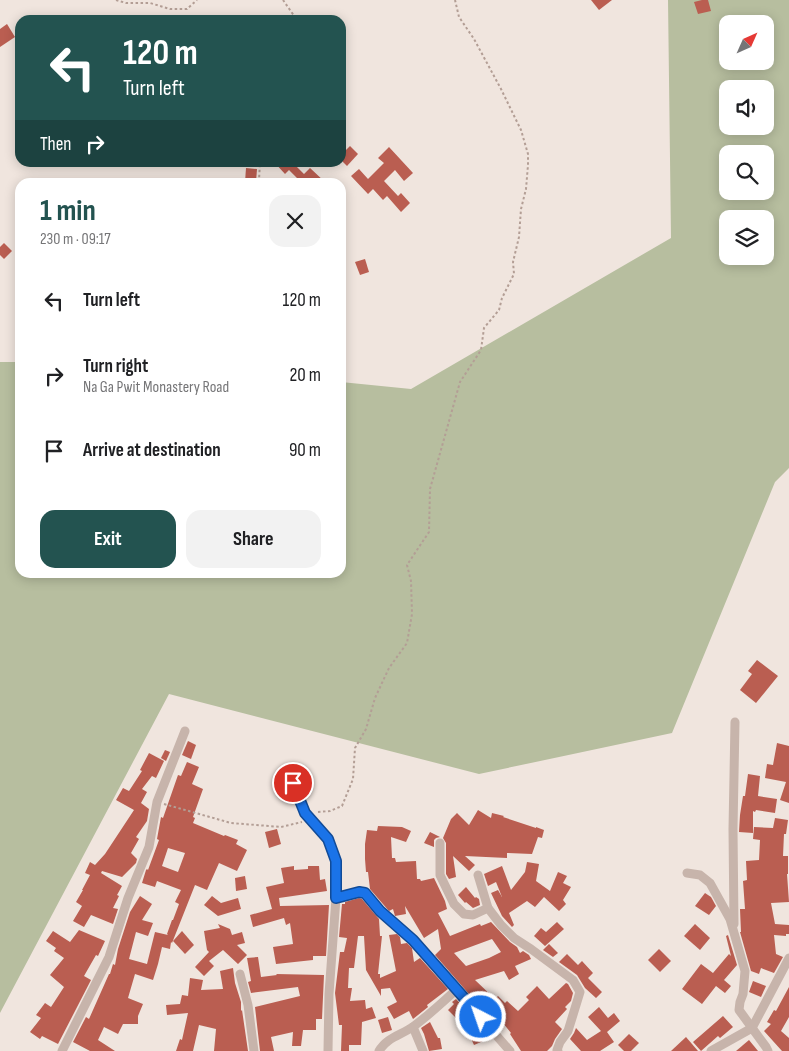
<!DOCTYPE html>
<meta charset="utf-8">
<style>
:root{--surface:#fff;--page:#f2f2f2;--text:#202124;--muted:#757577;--accent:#235350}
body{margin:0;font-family:"Sofia Sans Condensed",sans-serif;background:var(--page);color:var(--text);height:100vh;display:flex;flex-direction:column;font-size:19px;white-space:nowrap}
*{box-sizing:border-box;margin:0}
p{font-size:16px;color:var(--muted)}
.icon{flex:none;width:28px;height:28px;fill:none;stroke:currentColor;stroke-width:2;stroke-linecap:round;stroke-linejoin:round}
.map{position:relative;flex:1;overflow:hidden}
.details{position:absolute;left:15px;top:178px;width:331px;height:400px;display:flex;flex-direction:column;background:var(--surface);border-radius:15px;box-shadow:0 2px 12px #0003}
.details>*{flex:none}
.banner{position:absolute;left:15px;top:15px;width:331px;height:152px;border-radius:15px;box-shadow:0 2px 12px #0003;background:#235350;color:#fff;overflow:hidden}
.needle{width:32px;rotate:45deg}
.controls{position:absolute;left:719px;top:15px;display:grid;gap:10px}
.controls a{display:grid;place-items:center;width:55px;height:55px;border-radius:10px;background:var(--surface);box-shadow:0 2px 12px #0003;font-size:25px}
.pin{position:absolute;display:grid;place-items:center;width:42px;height:42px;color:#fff;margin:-21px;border:2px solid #fff;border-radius:50%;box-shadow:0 1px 5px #0007}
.me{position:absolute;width:55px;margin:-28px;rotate:319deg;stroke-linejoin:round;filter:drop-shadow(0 0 4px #0008)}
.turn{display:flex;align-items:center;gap:18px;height:105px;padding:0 25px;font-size:22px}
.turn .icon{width:65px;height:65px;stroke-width:2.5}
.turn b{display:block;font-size:35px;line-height:42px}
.then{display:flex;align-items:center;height:48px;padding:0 25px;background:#0003;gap:10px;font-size:19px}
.round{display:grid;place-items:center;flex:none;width:52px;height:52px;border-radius:15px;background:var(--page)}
.overview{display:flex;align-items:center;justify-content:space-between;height:85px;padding:0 25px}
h1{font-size:30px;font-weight:700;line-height:38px;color:var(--accent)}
.button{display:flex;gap:10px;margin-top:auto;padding:10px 25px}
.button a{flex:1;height:58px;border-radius:15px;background:var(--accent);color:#fff;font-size:20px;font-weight:700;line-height:58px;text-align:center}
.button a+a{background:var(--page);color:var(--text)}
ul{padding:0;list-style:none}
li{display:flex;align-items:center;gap:15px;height:75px;padding:0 25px}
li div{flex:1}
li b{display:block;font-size:19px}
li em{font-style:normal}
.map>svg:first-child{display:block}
.green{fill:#b7be9f;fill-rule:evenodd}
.building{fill:#ba5e51;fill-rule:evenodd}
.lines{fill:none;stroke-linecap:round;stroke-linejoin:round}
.path{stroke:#b39e95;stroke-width:2;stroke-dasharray:2.5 2.5;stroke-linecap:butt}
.street{stroke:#c7b4ab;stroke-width:9}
.route-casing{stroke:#114b97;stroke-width:12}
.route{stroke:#1a73e8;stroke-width:9}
</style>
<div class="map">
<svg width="789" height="1051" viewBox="0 0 789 1051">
<rect width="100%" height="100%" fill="#f0e5de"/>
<!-- green -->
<path class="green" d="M668,0H789V468L775,482L672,733L479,774L169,694L0,1013V362H20V572H341V382L411,389L671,238ZM728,24H765V61H728ZM728,89H765V126H728ZM728,154H765V191H728ZM728,219H765V256H728Z"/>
<!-- building -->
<g class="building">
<path d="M591,0H612L599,10Z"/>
<path d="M702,0H708L711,11L698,14L694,2Z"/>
<path d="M7,24L15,37L0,47V29Z"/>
<path d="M350,146L358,154L347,166L341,160V155Z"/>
<path d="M389,147L413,173L404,181L395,170L384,181L398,196L401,193L410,203L401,212L387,196L383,200L373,189L368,194L351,176L359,169L368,179L384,163L378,158Z"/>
<path d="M274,162H296L294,164L304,174L310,168L325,182H297L299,180L289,170L285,174Z"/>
<path d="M246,168L257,169L256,182H245Z"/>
<path d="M4,243L12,251L4,259L0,255V247Z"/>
<path d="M365,259L369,272L360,275L355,262Z"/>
<path d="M757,660L778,676L756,703L740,690L752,674L748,671Z"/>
<path d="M188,741L196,745L191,759L182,755Z"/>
<path d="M777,743L789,746V803L780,800L786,782L765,778L767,764L773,765Z"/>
<path d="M165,750L170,752L166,761L161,758Z"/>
<path d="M149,753L164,761L156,778L152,776L142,789L147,792L141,803L149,809L147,821L136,837L139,839L131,853L137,859L136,863L122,877L102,871L101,873L122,886L117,895L119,896L113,908L118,909L113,924L91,915L84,927L73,921L82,906L76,902L83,890H82L90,875L85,873L90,862L95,865L105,854L134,810L116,800L123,788L129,791L142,771L140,770Z"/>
<path d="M187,762L199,767L192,784L203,789L193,817L195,818L193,823L224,836L225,835L238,840L236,844L247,850L237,871L219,863L207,890L195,885L172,943L171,942L170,949L162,947L158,964L153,980L135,974L128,998L143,1004L138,1016V1024H123L118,1034L104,1027L98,1040L115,1051H90L73,1042L86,1017L89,1019L109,974H110L113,964L115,965L118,949L130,912L140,896L152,904L142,920L153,923L148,936L136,932L129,959L147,964L155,932L168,935L167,934L172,920H173L179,904L175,902L181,890L157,881L155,887L142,883L146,870L147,869L148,870L159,840L157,839L161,817L163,818L178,775L181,776ZM168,848L185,853L178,872L162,866Z"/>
<path d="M748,774L760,776L758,796L777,799L775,813L756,810L755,812L753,811V833L739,832L740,815L743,796H745Z"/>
<path d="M478,810L491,818L492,813L504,816L503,817L536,828V827L544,830L542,838L538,837L532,854L507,853V858L465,856L475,865L469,871L453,856L456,877L449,879L446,874V843L443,838L451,819L457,813L469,825Z"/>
<path d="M775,818L788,820L786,834H784L783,856H788V874H787L789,902L771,903L775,924L789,925V934H786V936L774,935L776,954L783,957L774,973L761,968L759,974L751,971L740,932H741L740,909H745L743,881L747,880L746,861L759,860L760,840L753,839L754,827L773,828Z"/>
<path d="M378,826L402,827L411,831L406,842L391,837L392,858H395L396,862L416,861L417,879H420L421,881L434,878L445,901L447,909L438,913L450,936L480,924L481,926L491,922L510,942L517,947L520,953L523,951L529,955L531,959L515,966L519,974L509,980L504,971L475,980L495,999L498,996L505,1003L507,1001L518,1011L529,1000L526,997L537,986L549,999L566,983L568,984L573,993L571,1001L565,1007L567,1009L555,1022L562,1029L555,1039L552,1046L547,1051H521L510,1034L511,1033L499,1018L494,1023L487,1015L491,1011L478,998L475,1001L435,955L441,949L438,929L424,938L405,906L406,914L395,916L393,909L389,911L370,889L368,872H366L365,859V844L367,830L377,831ZM492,939L501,952L489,958L466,966L454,953Z"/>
<path d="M277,829L281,844L269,848L265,832Z"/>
<path d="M430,832L440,837L436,838L434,840V847L424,843Z"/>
<path d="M527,862L539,864L536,881L550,891L558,872L567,876L563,883L571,887L563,900L566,904L559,911L544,897L535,907L527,901L509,913L514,925L512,927L502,916L491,893L498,890L502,897L496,882L488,886L484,874L502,866L511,890L525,872Z"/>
<path d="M294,866V870L308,869V866H319L320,880L325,879L327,891L279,898L280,906L329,905L326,956H313V960L276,964L273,947L293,944L290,923L286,925L284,918L253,927L250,915L272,909L266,887L284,883L281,868Z"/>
<path d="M245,876L247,889L236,891L235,878Z"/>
<path d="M466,887L475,898L476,897L479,899L480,905L473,908L466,902L465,903L458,895Z"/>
<path d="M705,893L711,897L716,906L709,915L695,906Z"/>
<path d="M212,896L221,903L238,898L241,909L218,916L204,905Z"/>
<path d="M359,898L362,899L379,919L380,936H382L378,974H380V978L396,971L389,935L397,934L400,937L401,944L407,943L412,948L414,962L420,958L448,989L427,1005L428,1007L413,1019L409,1011L394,1019L387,1007L397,1002L390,988L381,989V996L366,970L364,936H358L354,968H349L348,988H352L350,1001L365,1000L366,1009L372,1007L376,1018L362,1022L361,1045H349V1051H341L342,1025H339L335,993L340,952H344L347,938L339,937L342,904H345V902Z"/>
<path d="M557,922L564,929L545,946L534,936L541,928L546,932Z"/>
<path d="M218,924L230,929L232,935L242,932L245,943L237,945L247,955L238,964L223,950L209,961L214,966L204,976L195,967L209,952L207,950L204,931L220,928Z"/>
<path d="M695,924L710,938L700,950L684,936Z"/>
<path d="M79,930L105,941L98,956L96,955L84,976L91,980L58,1044L42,1036L40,1039L30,1032L41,1018L36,1015L45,1003L51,1007L64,987L50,975L64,958L54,951L56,948L46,941L53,931L70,942Z"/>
<path d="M182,931L194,945L185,954L173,941Z"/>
<path d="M728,935L737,965L724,980L731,986L725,993L716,986L702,1004L682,989L701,964L713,973L729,954L731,956L726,936Z"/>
<path d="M549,944L558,953L553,957L543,950Z"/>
<path d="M659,949L671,961L660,972L648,960Z"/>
<path d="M567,954L578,965L582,961L593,973L588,978L602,992L596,998L585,988L577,975L559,962Z"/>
<path d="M258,957L261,977L277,975L276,974L324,975L322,1019H316V1030H303L301,1046H292L293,1032L271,1037L274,1051H260L255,1007L300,996L298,987L251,993L248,982L251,981L247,958Z"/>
<path d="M233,968L235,983L241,1002V1011L242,1010L248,1051H214L216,1029L199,1025L193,1051H176L180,1039L182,1040L188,1013L167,1015L166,1005L180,1004L182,995L188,996L190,978L203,980L201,990L223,989L220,971Z"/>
<path d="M753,981L766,986L761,997L749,992Z"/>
<path d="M789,987V1017L781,1031L789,1038V1051H782L764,1031L771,1024L767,1022L774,1010L776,1011Z"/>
<path d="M456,999L466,1010L457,1019L448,1010L454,1004L452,1002Z"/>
<path d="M599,1007L608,1018L614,1013L620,1021L607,1032L614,1042L600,1051H581L570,1039L574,1033L576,1028L587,1040L601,1031L588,1017Z"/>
<path d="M723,1016L733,1027L720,1038L718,1036L701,1051L693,1042Z"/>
<path d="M388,1017L392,1030L382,1033L378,1020Z"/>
<path d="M430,1022L438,1038H440L442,1049L429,1051L424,1034L421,1028Z"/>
<path d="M482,1029L488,1039L474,1045L469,1034Z"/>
<path d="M629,1034L639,1043L631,1051H624L618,1045Z"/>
<path d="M686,1037L698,1051H671Z"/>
<path d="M749,1040L758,1051H736Z"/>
</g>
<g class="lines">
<!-- path -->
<g class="path">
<path d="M116,0L126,3H150L170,9H187L197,0"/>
<path d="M283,0L297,20"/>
<path d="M258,182L259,180L260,162"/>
<path d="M164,804L231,823L281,827L302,822"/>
<path d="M318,812L330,811L342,806L353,779L355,748L366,729L375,698L389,668L407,643L412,614L411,581L407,565L429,532L430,489L460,382L481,350L484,328L499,310L502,298L514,274L513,262L519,237L521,209L526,189L528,165V154L521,130L501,89L474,39L459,17L455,0"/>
</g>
<!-- street -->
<g class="street">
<path d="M293,783L305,813L311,820L328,839L336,861V898L329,994L328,1051"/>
<path d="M440,843V875L454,904L464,914L473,915L488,908"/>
<path d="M687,873L700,875L710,883L730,919L745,971L743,994L740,1002L739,1010L766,1047L768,1051"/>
<path d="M478,875L488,908L501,925L514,938L531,949L573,980L580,992L568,1031L560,1042L557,1050L558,1051"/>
<path d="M336,898L359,892L365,893L380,911L413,940L510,1051"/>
<path d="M734,924L733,829L735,722"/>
<path d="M240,974L248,1005L254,1051"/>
<path d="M413,1027L423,1051"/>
<path d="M62,1051L109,957L128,898L149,847L157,802L185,731"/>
<path d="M379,1051C387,1037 402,1035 414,1026C429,1015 443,1002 457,989"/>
<path d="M711,1051L752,1028L789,958"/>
</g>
</g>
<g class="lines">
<defs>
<path id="route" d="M293,783L305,813L328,839L336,861V898L359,892L365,893L380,911L413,940L481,1017"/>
</defs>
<!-- route casing -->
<use href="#route" class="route-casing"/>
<!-- route -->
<use href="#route" class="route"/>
</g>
</svg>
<div class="controls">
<a><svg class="needle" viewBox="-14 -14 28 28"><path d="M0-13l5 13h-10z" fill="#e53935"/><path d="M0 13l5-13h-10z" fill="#757577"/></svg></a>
<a><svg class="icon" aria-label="sound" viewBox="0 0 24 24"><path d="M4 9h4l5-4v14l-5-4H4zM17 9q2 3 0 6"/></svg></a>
<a><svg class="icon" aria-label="search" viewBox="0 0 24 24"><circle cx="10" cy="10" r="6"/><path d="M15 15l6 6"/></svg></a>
<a><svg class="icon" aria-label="layers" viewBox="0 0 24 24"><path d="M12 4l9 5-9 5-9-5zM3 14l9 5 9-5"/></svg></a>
</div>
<div class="pin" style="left:293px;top:783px;background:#d93025"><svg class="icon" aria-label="arrive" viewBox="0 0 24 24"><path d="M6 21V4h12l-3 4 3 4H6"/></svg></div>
<svg class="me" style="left:481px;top:1017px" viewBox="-20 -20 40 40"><circle r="17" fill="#1a73e8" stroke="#fff" stroke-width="3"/><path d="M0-11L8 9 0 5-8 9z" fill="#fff"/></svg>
<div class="banner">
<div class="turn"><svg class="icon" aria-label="left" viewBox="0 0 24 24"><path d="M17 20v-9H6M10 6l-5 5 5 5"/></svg><div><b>120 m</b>Turn left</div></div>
<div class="then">Then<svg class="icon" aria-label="right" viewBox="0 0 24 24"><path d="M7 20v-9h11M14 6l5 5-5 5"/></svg></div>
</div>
<section class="details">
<div class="overview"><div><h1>1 min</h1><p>230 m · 09:17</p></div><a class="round"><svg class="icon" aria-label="close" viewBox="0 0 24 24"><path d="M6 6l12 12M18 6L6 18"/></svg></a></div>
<ul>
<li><svg class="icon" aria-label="left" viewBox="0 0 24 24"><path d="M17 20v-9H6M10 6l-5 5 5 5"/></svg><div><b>Turn left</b></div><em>120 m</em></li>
<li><svg class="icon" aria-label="right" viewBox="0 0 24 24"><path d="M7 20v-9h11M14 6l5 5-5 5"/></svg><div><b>Turn right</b><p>Na Ga Pwit Monastery Road</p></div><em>20 m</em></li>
<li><svg class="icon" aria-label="arrive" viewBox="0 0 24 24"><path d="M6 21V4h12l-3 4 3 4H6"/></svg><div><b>Arrive at destination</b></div><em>90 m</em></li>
</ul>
<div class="button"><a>Exit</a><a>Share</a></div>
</section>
</div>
